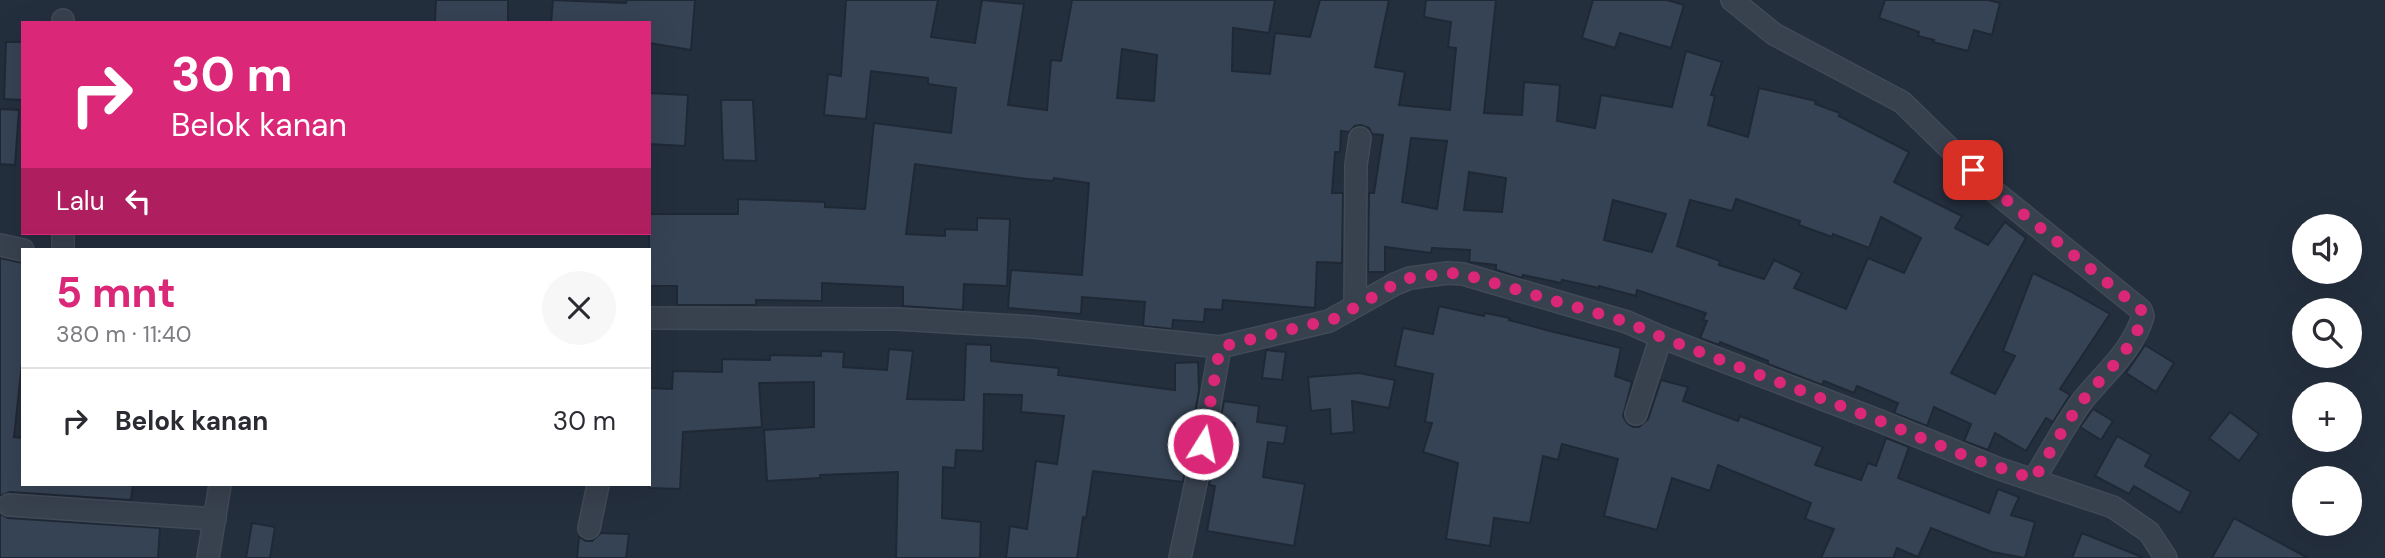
<!DOCTYPE html>
<html lang="id">
<meta charset="utf-8">
<style>
:root{--surface:#fff;--page:#f7f7f7;--text:#2b2b33;--muted:#7c7c81;--line:#e1e1e2;--accent:#db2777}
body{margin:0;font-family:"DM Sans",sans-serif;background:var(--page);color:var(--text);height:100vh;display:flex;flex-direction:column;font-size:26px;white-space:nowrap}
*{box-sizing:border-box;margin:0}
p{font-size:23px;color:var(--muted)}
.icon{flex:none;width:38px;height:38px;fill:none;stroke:currentColor;stroke-width:2;stroke-linecap:round;stroke-linejoin:round}
.map{position:relative;flex:1;overflow:hidden}
.details{position:absolute;left:21px;top:248px;width:630px;height:238px;display:flex;flex-direction:column;background:var(--surface);border-radius:0px;box-shadow:0 7px 28px #0002}
.details>*{flex:none}
.hud{position:absolute;left:21px;top:21px;width:630px;height:214px;border-radius:0px;box-shadow:0 7px 28px #0002;background:#db2777;color:#fff;overflow:hidden}
.tools{position:absolute;left:2292px;top:214px;display:grid;gap:14px}
.tools a{display:grid;place-items:center;width:70px;height:70px;border-radius:50%;background:var(--surface);box-shadow:0 7px 28px #0002;font-size:35px}
.pin{position:absolute;display:grid;place-items:center;width:60px;height:60px;color:#fff;margin:-30px;border-radius:14px;box-shadow:0 4px 10px #0006}
.me{position:absolute;width:77px;margin:-38px;rotate:10deg;stroke-linejoin:round;filter:drop-shadow(0 0 5px #0008)}
.turn{display:flex;align-items:center;gap:24px;height:147px;padding:0 35px;font-size:32px}
.turn .icon{width:91px;height:91px;stroke-width:2.5}
.turn b{display:block;font-size:49px;line-height:60px}
.then{display:flex;align-items:center;height:66px;padding:0 35px;background:#0003;gap:14px;font-size:26px}
.round{display:grid;place-items:center;flex:none;width:74px;height:74px;border-radius:37px;background:var(--page)}
.overview{display:flex;align-items:center;justify-content:space-between;height:119px;padding:0 35px}
h1{font-size:42px;font-weight:700;line-height:52px;color:var(--accent)}
ul{padding:0;list-style:none}
li{display:flex;align-items:center;gap:21px;height:105px;padding:0 35px;border-top:2px solid var(--line)}
li div{flex:1}
li b{display:block;font-size:26px}
li em{font-style:normal}
.map>svg:first-child{display:block}
.building{fill:#364354;stroke:#1f2835;stroke-width:2;fill-rule:evenodd}
.lines{fill:none;stroke-linecap:round;stroke-linejoin:round}
.minor-casing{stroke:#414a57;stroke-width:24}
.minor{stroke:#38414e;stroke-width:21}
.route{stroke:#db2777;stroke-width:12;stroke-dasharray:0 21.6}
</style>
<div class="map">
<svg width="2385" height="558" viewBox="0 0 2385 558">
<rect width="100%" height="100%" fill="#242f3e"/>
<!-- building -->
<g class="building">
<path d="M436,0H508V23L435,22Z"/>
<path d="M553,0L626,3L627,0H695L691,50L649,43V23H551Z"/>
<path d="M846,0H938L931,37L975,43L982,0L1024,4L1008,105L1047,110L1051,60L1061,61L1072,0H1275L1269,33L1233,28L1232,71L1270,74L1275,33L1310,37L1320,0H1389L1375,67L1405,72L1399,105L1450,110L1456,48L1448,47L1451,22L1424,17L1426,0H1496L1484,113L1522,115L1524,82L1560,85L1557,121L1595,128L1601,95L1672,107L1686,51L1722,62L1711,95L1715,96L1708,125L1748,137L1759,88L1816,101L1815,104L1840,113L1839,116L1909,152L1894,182L1962,216L1955,228L1988,245L2005,222L2026,238L1951,373L1995,394L2015,356L2003,351L2033,273L2068,290L2110,314L2060,389L2070,395L2053,422L2046,418L2026,451L1995,433L1988,450L1964,441L1971,424L1934,407L1927,426L1894,413L1898,403L1857,386L1854,393L1824,381L1822,385L1768,364V361L1720,342L1719,345L1700,338L1707,321L1703,320L1706,313L1637,290L1636,296L1599,286V288L1562,280L1561,283L1523,275L1522,278L1496,270V265L1469,262L1470,250L1432,248L1431,253L1385,247V272H1368L1369,193H1374L1383,135L1372,134L1369,128L1361,125L1355,126L1349,132L1341,131L1340,152H1335L1332,193H1343L1342,263L1317,262L1315,308L1223,300L1222,310L1205,309L1204,322L1173,320L1172,329L1143,326L1145,302L1082,297L1081,314L1008,308L1011,270L1082,275L1089,183L1054,178L1053,181L1028,179L915,164L906,234L945,236V229L977,230V218L1010,219L1007,286L964,284L963,310L903,306V287L822,283V301L756,300V305H677V286H649V214H738V199L825,202V207L865,209L874,123L951,133L956,88L928,84V78L871,71L866,119L824,115L828,74L841,76ZM1122,49L1157,55L1154,101L1117,98ZM1411,138L1447,141L1437,209L1402,202ZM1469,172L1506,178L1502,212L1464,210ZM1736,199L1800,221L1799,225L1832,237L1833,234L1869,248L1881,217L1921,238L1904,273L1868,258L1846,309L1794,288L1802,273L1774,260L1764,279L1719,265L1720,261L1677,246L1690,200L1732,211ZM1613,200L1666,214L1652,252L1604,240Z"/>
<path d="M1593,0H1667L1684,5L1671,48L1620,33L1615,48L1582,38Z"/>
<path d="M1885,0H1988L2000,3L1992,35L1974,30L1968,51L1933,42L1934,40L1918,36L1919,32L1879,18Z"/>
<path d="M6,42H23V100L4,99Z"/>
<path d="M649,93L688,95L685,146L649,144Z"/>
<path d="M721,100H753L756,161L723,160Z"/>
<path d="M0,109L19,110L15,165L0,164Z"/>
<path d="M0,258L23,263V354L14,437L23,438V485H133L131,500L10,492L0,496Z"/>
<path d="M1439,306L1484,316L1485,313L1510,318L1509,320L1550,331L1621,348L1615,376L1632,382L1623,416L1627,423L1633,427H1639L1648,419L1661,380L1688,387L1683,401L1738,421L1740,416L1823,447L1815,465L1861,480L1868,463L1876,466L1886,438L1909,447L1898,478L1989,513L1998,489L2019,497L2011,515L2035,522L2025,558L1992,552L1931,528L1918,557L1897,548L1893,558H1821L1834,529L1805,519L1811,503L1718,465L1710,491L1672,478L1657,530L1604,516L1618,459L1562,444L1558,460L1543,456L1530,523L1494,518L1490,546L1446,539L1458,463L1423,452L1432,423L1425,422L1433,374L1395,366L1403,328L1433,334Z"/>
<path d="M966,344L991,345V361L1059,368L1058,375L1175,390V363L1198,362L1199,390L1183,482L1093,471L1086,518L1083,517L1077,558H1006L1010,526L1027,529L1036,461L1057,464L1064,416L1021,412L1022,395L984,394L983,451L956,450L955,468L943,467L942,518L981,522L980,558H896L898,472L820,475V478L767,481L764,430L814,427V382L759,383L762,427L683,432L680,489L649,488V388L672,389L673,371L722,372V359L770,360V355L821,356V351L844,352L843,367L887,370L889,349L913,351L907,399L964,400Z"/>
<path d="M2145,345L2174,363L2156,392L2126,373Z"/>
<path d="M1266,350L1286,352L1282,380L1262,378Z"/>
<path d="M1359,373L1395,380L1389,408L1352,401L1354,432L1331,434L1330,409L1311,411L1308,377Z"/>
<path d="M1224,401L1259,406L1257,422L1287,426L1284,444L1268,442L1263,477L1305,484L1294,546L1207,531L1215,486L1209,485L1212,467L1228,470L1235,423L1220,421Z"/>
<path d="M2093,409L2113,421L2101,440L2080,427Z"/>
<path d="M2230,412L2259,434L2239,461L2209,438Z"/>
<path d="M2117,436L2151,455L2145,466L2191,492L2180,513L2134,486L2129,494L2095,476Z"/>
<path d="M0,514L8,518L160,528L158,558H0Z"/>
<path d="M2234,518L2308,558H2212Z"/>
<path d="M252,523L275,527L270,558H246Z"/>
<path d="M601,533L629,534L626,558H577L579,537L586,541H592Z"/>
<path d="M2082,533L2142,557V558H2072Z"/>
</g>
<g class="lines">
<defs>
<g id="minor">
<path d="M1732,0L1774,34L1902,102L1990,188L2141,310L2143,316C2133,350 2105,373 2083,400C2065,424 2050,454 2034,479"/>
<path d="M63,20V23"/>
<path d="M0,245L23,250"/>
<path d="M63,250V233"/>
<path d="M1355,306L1356,165L1360,138"/>
<path d="M649,318L897,319L1033,327L1220,347L1329,321L1395,284L1410,278L1448,273L1463,274L1627,322L1661,337L1880,421L1994,467L2113,507L2149,532L2166,558"/>
<path d="M1636,414L1661,337"/>
<path d="M9,505L215,519"/>
<path d="M589,528L598,485"/>
<path d="M208,558L220,485"/>
<path d="M1180,558L1199,468L1220,347"/>
</g>
</defs>
<!-- minor casing -->
<use href="#minor" class="minor-casing"/>
<!-- minor -->
<use href="#minor" class="minor"/>
</g>
<g class="lines">
<!-- route -->
<path class="route" d="M1203,444L1220,347L1337,318L1395,284L1410,278L1448,273L1463,274L1627,322L1661,337L1880,421L1973,459L2034,479C2050,453 2065,424 2083,400C2105,373 2133,350 2143,316L2141,310L2011,204L1973,170"/>
</g>
</svg>
<div class="tools">
<a><svg class="icon" aria-label="sound" viewBox="0 0 24 24"><path d="M4 9h4l5-4v14l-5-4H4zM17 9q2 3 0 6"/></svg></a>
<a><svg class="icon" aria-label="search" viewBox="0 0 24 24"><circle cx="10" cy="10" r="6"/><path d="M15 15l6 6"/></svg></a>
<a>+</a>
<a>−</a>
</div>
<div class="pin" style="left:1973px;top:170px;background:#d93025"><svg class="icon" aria-label="arrive" viewBox="0 0 24 24"><path d="M6 21V4h12l-3 4 3 4H6"/></svg></div>
<svg class="me" style="left:1203px;top:444px" viewBox="-20 -20 40 40"><circle r="17" fill="#db2777" stroke="#fff" stroke-width="3"/><path d="M0-11L8 9 0 5-8 9z" fill="#fff"/></svg>
<div class="hud">
<div class="turn"><svg class="icon" aria-label="right" viewBox="0 0 24 24"><path d="M7 20v-9h11M14 6l5 5-5 5"/></svg><div><b>30 m</b>Belok kanan</div></div>
<div class="then">Lalu<svg class="icon" aria-label="left" viewBox="0 0 24 24"><path d="M17 20v-9H6M10 6l-5 5 5 5"/></svg></div>
</div>
<section class="details">
<div class="overview"><div><h1>5 mnt</h1><p>380 m · 11:40</p></div><a class="round"><svg class="icon" aria-label="close" viewBox="0 0 24 24"><path d="M6 6l12 12M18 6L6 18"/></svg></a></div>
<ul>
<li><svg class="icon" aria-label="right" viewBox="0 0 24 24"><path d="M7 20v-9h11M14 6l5 5-5 5"/></svg><div><b>Belok kanan</b></div><em>30 m</em></li>
</ul>
</section>
</div>
